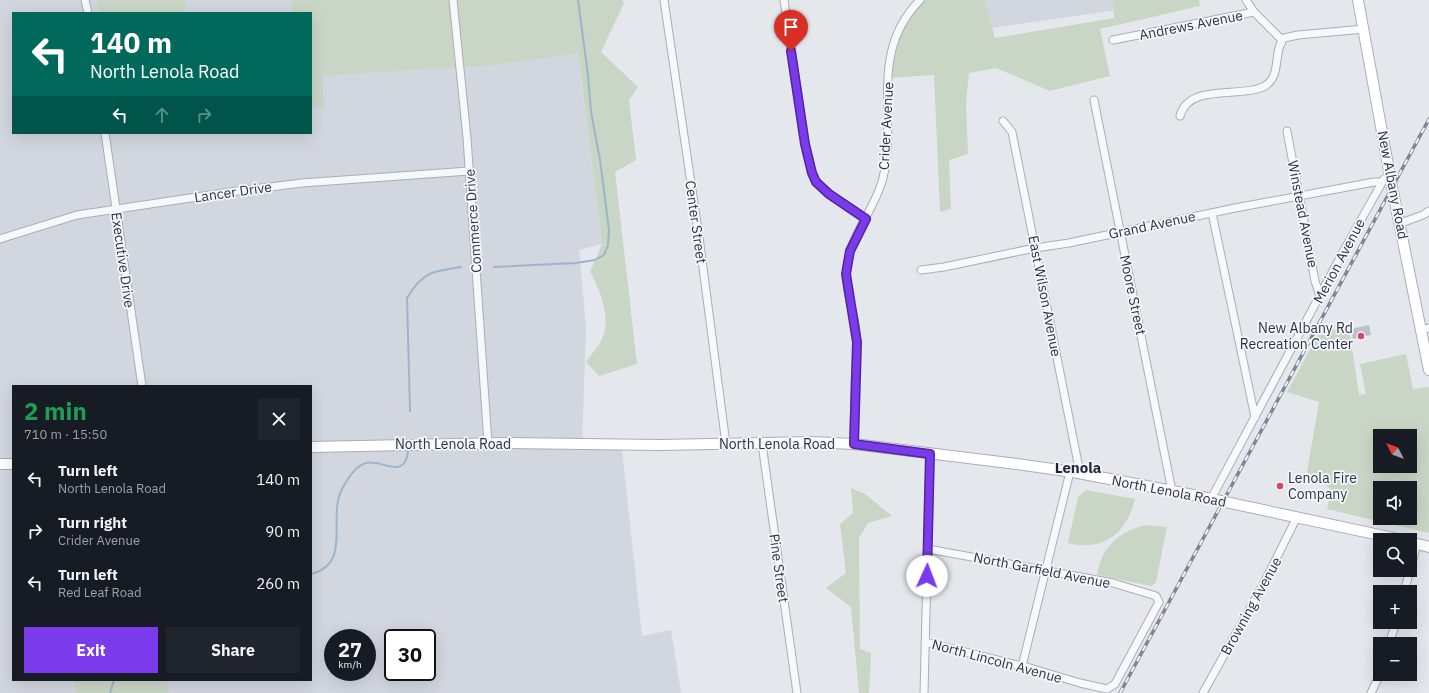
<!DOCTYPE html>
<meta charset="utf-8">
<style>
:root{--surface:#171b24;--page:#20242c;--text:#f1f3f6;--muted:#9ea1a6;--accent:#7c3aed}
body{margin:0;font-family:"IBM Plex Sans",sans-serif;background:var(--page);color:var(--text);height:100vh;display:flex;flex-direction:column;font-size:15px;white-space:nowrap}
*{box-sizing:border-box;margin:0}
p{font-size:13px;color:var(--muted)}
.icon{flex:none;width:22px;height:22px;fill:none;stroke:currentColor;stroke-width:2;stroke-linecap:round;stroke-linejoin:round}
.map{position:relative;flex:1;overflow:hidden}
.details{position:absolute;left:12px;top:385px;width:300px;height:296px;display:flex;flex-direction:column;background:var(--surface);border-radius:0px;box-shadow:0 4px 16px #0002}
.details>*{flex:none}
.top-card{position:absolute;left:12px;top:12px;width:300px;height:122px;border-radius:0px;box-shadow:0 4px 16px #0002;background:#00695c;color:#fff;overflow:hidden}
.needle{width:26px;rotate:312deg}
.controls{position:absolute;left:1373px;top:429px;display:grid;gap:8px}
.controls a{display:grid;place-items:center;width:44px;height:44px;border-radius:0px;background:var(--surface);box-shadow:0 4px 16px #0002;font-size:20px}
.speed{position:absolute;left:324px;top:629px;display:flex;gap:8px;font-size:20px;font-weight:700;text-align:center}
.speed>*{display:grid;place-content:center;width:52px;height:52px;border-radius:50%;background:var(--surface);box-shadow:0 4px 16px #0002;line-height:1}
.speed small{font-size:10px;font-weight:400}
.speed .limit{border:2px solid #111;border-radius:6px;background:#fff;color:#111}
.pin{position:absolute;display:grid;place-items:center;width:34px;height:34px;color:#fff;margin:-41px -17px;border-radius:50% 50% 50% 0;rotate:-45deg;box-shadow:0 0 4px #0007}
.pin .icon{rotate:45deg}
.me{position:absolute;width:44px;margin:-22px;rotate:2deg;stroke-linejoin:round;filter:drop-shadow(0 0 3px #0008)}
.turn{display:flex;align-items:center;gap:14px;height:84px;padding:0 12px;font-size:18px}
.turn .icon{width:52px;height:52px;stroke-width:2.5}
.turn b{display:block;font-size:28px;line-height:34px}
.lanes{display:flex;align-items:center;height:38px;padding:0 12px;background:#0003;justify-content:center;gap:20px;direction:ltr}
.lanes .off{opacity:.35}
.round{display:grid;place-items:center;flex:none;width:42px;height:42px;border-radius:0px;background:var(--page)}
.head{display:flex;align-items:center;justify-content:space-between;height:68px;padding:0 12px}
h1{font-size:24px;font-weight:800;line-height:30px;color:#1e9e55}
.button{display:flex;gap:8px;margin-top:auto;padding:8px 12px}
.button a{flex:1;height:46px;border-radius:0px;background:var(--accent);color:#fff;font-size:16px;font-weight:800;line-height:46px;text-align:center}
.button a+a{background:var(--page);color:var(--text)}
ul{padding:0;list-style:none}
li{display:flex;align-items:center;gap:12px;height:52px;padding:0 12px}
li div{flex:1}
li b{display:block;font-size:15px}
li em{font-style:normal}
.map>svg:first-child{display:block}
.built{fill:#d2d6de;fill-rule:evenodd}
.green{fill:#c9d6c5;fill-rule:evenodd}
.lines{fill:none;stroke-linecap:round;stroke-linejoin:round}
.stream{stroke:#9fb4cc;stroke-width:2}
.building{fill:#bbc0ca}
.street-casing{stroke:#a9aeb7;stroke-width:9}
.secondary-casing{stroke:#a9aeb7;stroke-width:12}
.street{stroke:#f7f8fa;stroke-width:7}
.secondary{stroke:#fff;stroke-width:10}
.rail-casing{stroke:#7d8696;stroke-width:3.5}
.rail{stroke:#f4f6f9;stroke-width:2;stroke-dasharray:6;stroke-linecap:butt}
.route-casing{stroke:#51269a;stroke-width:10}
.route{stroke:#7c3aed;stroke-width:7}
.poi-dot{fill:#d1495b;stroke:#f4f6f9;stroke-width:1.5}
.labels{text-anchor:middle;dominant-baseline:central;stroke-width:3.5;stroke-linejoin:round;paint-order:stroke}
.street-label{font-size:14px;fill:#2b3445;stroke:#f4f6f9}
.poi-label{font-size:14px;fill:#2b3445;stroke:#f4f6f9;text-anchor:end}
.neighbourhood-label{font-size:15px;font-weight:bold;fill:#1d2536;stroke:#f4f6f9}
</style>
<div class="map">
<svg width="1429" height="693" viewBox="0 0 1429 693">
<rect width="100%" height="100%" fill="#e4e7ec"/>
<!-- built -->
<g class="built">
<path d="M0,0H97L98,13H13V133H311V13H186L185,0H571L602,244L579,250L586,327L582,447L622,450L642,636L671,630L681,693H0ZM13,386H311V680H13ZM333,638H367V672H333ZM393,638H427V672H393Z"/>
<path d="M947,0H1187L956,33Z"/>
</g>
<!-- green -->
<g class="green">
<path d="M97,0H185L186,13H98Z"/>
<path d="M293,0H622L624,3L601,52L638,87L629,100L636,160L615,172L637,364L599,376L586,362C591,355 598,347 602,339C612,320 600,289 590,272L602,244L578,53L486,66L440,68L322,76L324,108H312L311,13H290Z"/>
<path d="M923,0H984L995,38L1114,18L1113,0H1199L1200,6L1100,29L1110,76L1050,91L996,68L969,73L966,103L968,154L949,160L951,209L940,212L934,75L889,78L905,19Z"/>
<path d="M1349,328L1359,395L1366,394L1360,364L1406,354L1413,389L1429,387V533L1327,509L1331,489L1307,472L1319,402L1287,392L1320,331ZM1380,436H1410V466H1380ZM1380,488H1410V518H1380Z"/>
<path d="M851,488L865,494L892,516L868,523L859,538L860,649L871,653L869,693H859L851,607L826,588L846,573L840,524L853,513Z"/>
<path d="M1086,490L1135,499C1127,533 1103,552 1068,543L1078,497Z"/>
<path d="M1147,525L1167,527L1156,582L1151,586L1097,575C1101,547 1120,530 1147,525Z"/>
<path d="M74,680H166L169,693H76Z"/>
</g>
<g class="lines">
<!-- stream -->
<g class="stream">
<path d="M494,267L576,263L595,260L604,255L608,245L609,230L600,160L591,112L588,75L578,0"/>
<path d="M410,411L407,298C422,272 433,271 461,267"/>
<path d="M311,574C353,563 327,518 342,489C347,480 355,466 366,463C382,459 405,481 408,451"/>
<path d="M110,693L114,680"/>
</g>
</g>
<!-- building -->
<path class="building" d="M1369,325L1371,335L1353,339L1351,329Z"/>
<g class="lines">
<defs>
<g id="street">
<path d="M85,0L88,13"/>
<path d="M453,0L467,138L488,443"/>
<path d="M664,0L699,237L726,444"/>
<path d="M784,0L805,144L812,173L816,181L829,194L866,219"/>
<path d="M1246,0L1254,12"/>
<path d="M1113,40L1254,12L1282,40"/>
<path d="M1094,100L1172,491"/>
<path d="M1180,116C1189,83 1239,98 1263,87C1283,77 1272,52 1284,38L1298,35L1364,29"/>
<path d="M1003,121L1012,132L1078,463V473"/>
<path d="M1287,131L1315,281L1320,296"/>
<path d="M105,133L142,386"/>
<path d="M1212,213L1255,417"/>
<path d="M1401,223L1423,215L1429,211"/>
<path d="M0,239L77,215L237,191L302,183L469,171"/>
<path d="M921,270L944,267L1035,248L1069,243L1235,208L1374,182H1382"/>
<path d="M1420,330L1429,328"/>
<path d="M762,444L797,693"/>
<path d="M854,444C854,424 855,404 855,384C856,367 858,350 856,332C854,310 844,289 847,267C850,234 875,210 883,178C898,114 868,53 920,0"/>
<path d="M1211,499L1343,252L1384,179"/>
<path d="M1410,570L1417,544"/>
<path d="M1404,592L1410,570"/>
<path d="M925,642L1030,668L1080,683L1107,689L1115,684L1159,602L1156,596L1113,583L928,549"/>
<path d="M1389,644L1396,622"/>
<path d="M1022,666L1070,472"/>
<path d="M924,693L930,453"/>
<path d="M1203,693L1263,585L1297,517"/>
<path d="M1371,693L1380,674"/>
</g>
<g id="secondary">
<path d="M1358,0L1392,187L1429,370"/>
<path d="M311,447L507,443L659,445L811,442L854,444L1017,464L1073,472L1188,494L1403,540"/>
<path d="M0,464H13"/>
<path d="M1410,542L1429,547"/>
</g>
</defs>
<!-- street casing -->
<use href="#street" class="street-casing"/>
<!-- secondary casing -->
<use href="#secondary" class="secondary-casing"/>
<!-- street -->
<use href="#street" class="street"/>
<!-- secondary -->
<use href="#secondary" class="secondary"/>
<defs>
<path id="rail" d="M1120,693L1429,119"/>
</defs>
<!-- rail casing -->
<use href="#rail" class="rail-casing"/>
<!-- rail -->
<use href="#rail" class="rail"/>
</g>
<g class="lines">
<defs>
<path id="route" d="M791,51L805,144L812,173L816,182L829,194L866,219L850,251L846,274L857,342L854,444L930,454L927,576"/>
</defs>
<!-- route casing -->
<use href="#route" class="route-casing"/>
<!-- route -->
<use href="#route" class="route"/>
</g>
<!-- markers -->
<g class="poi-dot">
<circle cx="1361" cy="336" r="4"/>
<circle cx="1280" cy="486" r="4"/>
</g>
<g class="labels">
<!-- street labels -->
<g class="street-label">
<text transform="translate(1191 25) rotate(-11)">Andrews Avenue</text>
<text transform="translate(886 126) rotate(-87)">Crider Avenue</text>
<text transform="translate(1393 185) rotate(79)">New Albany Road</text>
<text transform="translate(233 192) rotate(-8)">Lancer Drive</text>
<text transform="translate(1303 214) rotate(79)">Winstead Avenue</text>
<text transform="translate(473 221) rotate(-94)">Commerce Drive</text>
<text transform="translate(696 222) rotate(82)">Center Street</text>
<text transform="translate(1152 225) rotate(-12)">Grand Avenue</text>
<text transform="translate(123 260) rotate(82)">Executive Drive</text>
<text transform="translate(1339 261) rotate(-62)">Merion Avenue</text>
<text transform="translate(1133 295) rotate(78)">Moore Street</text>
<text transform="translate(1045 296) rotate(79)">East Wilson Avenue</text>
<text x="453" y="444">North Lenola Road</text>
<text x="777" y="444">North Lenola Road</text>
<text transform="translate(1169 491) rotate(11)">North Lenola Road</text>
<text transform="translate(779 568) rotate(82)">Pine Street</text>
<text transform="translate(1042 570) rotate(11)">North Garfield Avenue</text>
<text transform="translate(1251 606) rotate(-61)">Browning Avenue</text>
<text transform="translate(997 661) rotate(15)">North Lincoln Avenue</text>
</g>
<!-- poi labels -->
<g class="poi-label">
<text x="1353" y="328">New Albany Rd<tspan x="1353" dy="16">Recreation Center</tspan></text>
<text x="1288" y="478" text-anchor="start">Lenola Fire<tspan x="1288" dy="16">Company</tspan></text>
</g>
<!-- neighbourhood labels -->
<g class="neighbourhood-label">
<text x="1078" y="467">Lenola</text>
</g>
</g>
</svg>
<div class="controls">
<a><svg class="needle" viewBox="-14 -14 28 28"><path d="M0-13l5 13h-10z" fill="#e53935"/><path d="M0 13l5-13h-10z" fill="#9ea1a6"/></svg></a>
<a><svg class="icon" aria-label="sound" viewBox="0 0 24 24"><path d="M4 9h4l5-4v14l-5-4H4zM17 9q2 3 0 6"/></svg></a>
<a><svg class="icon" aria-label="search" viewBox="0 0 24 24"><circle cx="10" cy="10" r="6"/><path d="M15 15l6 6"/></svg></a>
<a>+</a>
<a>−</a>
</div>
<div class="speed"><div>27<small>km/h</small></div><div class="limit">30</div></div>
<div class="pin" style="left:791px;top:51px;background:#d93025"><svg class="icon" aria-label="arrive" viewBox="0 0 24 24"><path d="M6 21V4h12l-3 4 3 4H6"/></svg></div>
<svg class="me" style="left:927px;top:576px" viewBox="-20 -20 40 40"><circle r="19" fill="#fff"/><path d="M0-13L10 11 0 6-10 11z" fill="#7c3aed"/></svg>
<div class="top-card">
<div class="turn"><svg class="icon" aria-label="left" viewBox="0 0 24 24"><path d="M17 20v-9H6M10 6l-5 5 5 5"/></svg><div><b>140 m</b>North Lenola Road</div></div>
<div class="lanes"><svg class="icon" aria-label="left" viewBox="0 0 24 24"><path d="M17 20v-9H6M10 6l-5 5 5 5"/></svg><svg class="icon off" aria-label="ahead" viewBox="0 0 24 24"><path d="M12 20V5M6 11l6-6 6 6"/></svg><svg class="icon off" aria-label="right" viewBox="0 0 24 24"><path d="M7 20v-9h11M14 6l5 5-5 5"/></svg></div>
</div>
<section class="details">
<div class="head"><div><h1>2 min</h1><p>710 m · 15:50</p></div><a class="round"><svg class="icon" aria-label="close" viewBox="0 0 24 24"><path d="M6 6l12 12M18 6L6 18"/></svg></a></div>
<ul>
<li><svg class="icon" aria-label="left" viewBox="0 0 24 24"><path d="M17 20v-9H6M10 6l-5 5 5 5"/></svg><div><b>Turn left</b><p>North Lenola Road</p></div><em>140 m</em></li>
<li><svg class="icon" aria-label="right" viewBox="0 0 24 24"><path d="M7 20v-9h11M14 6l5 5-5 5"/></svg><div><b>Turn right</b><p>Crider Avenue</p></div><em>90 m</em></li>
<li><svg class="icon" aria-label="left" viewBox="0 0 24 24"><path d="M17 20v-9H6M10 6l-5 5 5 5"/></svg><div><b>Turn left</b><p>Red Leaf Road</p></div><em>260 m</em></li>
</ul>
<div class="button"><a>Exit</a><a>Share</a></div>
</section>
</div>
